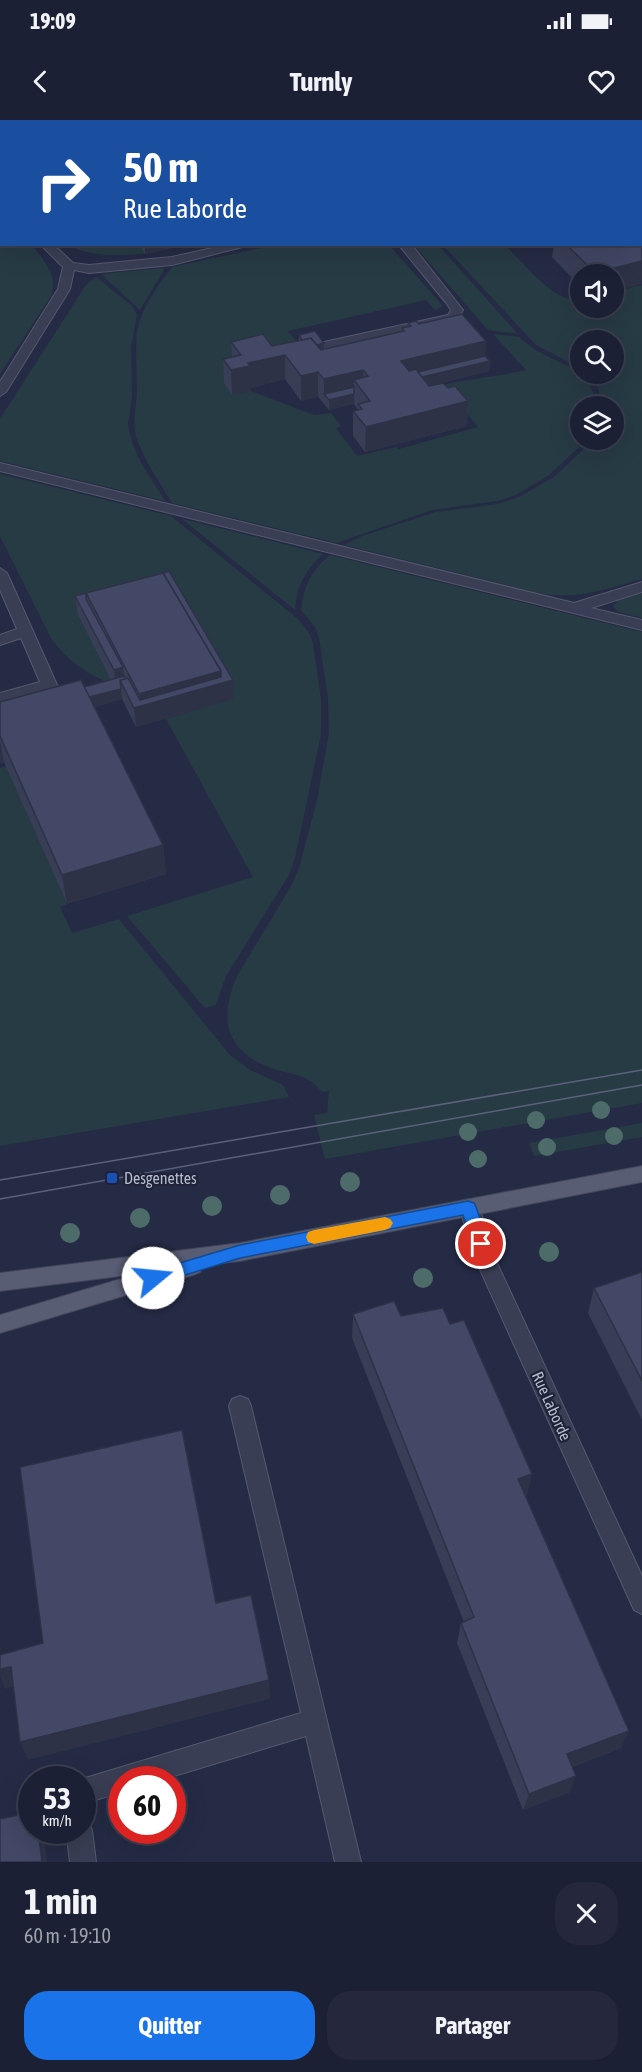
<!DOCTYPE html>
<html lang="fr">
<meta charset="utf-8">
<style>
:root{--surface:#1c2034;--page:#25283c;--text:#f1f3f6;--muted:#a0a3ac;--line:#3a3e4f;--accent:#1a73e8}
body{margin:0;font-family:"Asap Condensed",sans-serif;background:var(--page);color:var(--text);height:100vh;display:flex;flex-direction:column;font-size:22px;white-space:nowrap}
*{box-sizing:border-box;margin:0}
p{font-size:20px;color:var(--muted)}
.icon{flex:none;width:33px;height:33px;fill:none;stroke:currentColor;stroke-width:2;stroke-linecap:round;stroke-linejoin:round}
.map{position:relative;height:1742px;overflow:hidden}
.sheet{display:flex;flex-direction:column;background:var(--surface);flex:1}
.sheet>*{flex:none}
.guide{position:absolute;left:0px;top:0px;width:642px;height:126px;box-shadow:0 6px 24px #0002,0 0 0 2px var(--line);background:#1a4fa0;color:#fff;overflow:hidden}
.tools{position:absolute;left:570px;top:144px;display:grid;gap:12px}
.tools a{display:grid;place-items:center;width:54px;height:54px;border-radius:50%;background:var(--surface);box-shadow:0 6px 24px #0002,0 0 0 2px var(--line);font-size:30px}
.speed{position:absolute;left:18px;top:1646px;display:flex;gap:12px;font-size:30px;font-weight:700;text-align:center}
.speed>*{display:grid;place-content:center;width:78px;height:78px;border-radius:50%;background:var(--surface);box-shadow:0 6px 24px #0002,0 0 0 2px var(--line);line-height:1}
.speed small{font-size:15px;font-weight:400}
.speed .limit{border:9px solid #d22;background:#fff;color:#111}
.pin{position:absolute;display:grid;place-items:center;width:51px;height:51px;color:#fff;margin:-26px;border:3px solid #fff;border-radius:50%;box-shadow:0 2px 6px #0007}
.me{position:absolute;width:66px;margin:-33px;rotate:73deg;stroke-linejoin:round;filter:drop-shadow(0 0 4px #0008)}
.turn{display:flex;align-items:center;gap:21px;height:126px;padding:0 24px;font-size:27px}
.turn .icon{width:78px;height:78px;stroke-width:2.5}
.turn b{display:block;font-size:42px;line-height:51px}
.round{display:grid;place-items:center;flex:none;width:63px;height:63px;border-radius:24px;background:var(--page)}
.summary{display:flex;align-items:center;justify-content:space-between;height:102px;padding:0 24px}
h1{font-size:36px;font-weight:700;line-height:45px}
.action{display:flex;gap:12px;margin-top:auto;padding:12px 24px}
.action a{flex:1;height:69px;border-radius:24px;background:var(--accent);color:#fff;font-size:24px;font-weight:700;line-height:69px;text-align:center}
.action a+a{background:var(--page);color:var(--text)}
.status{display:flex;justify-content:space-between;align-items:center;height:42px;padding:0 30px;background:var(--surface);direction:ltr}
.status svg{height:16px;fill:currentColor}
header{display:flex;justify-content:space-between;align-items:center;height:78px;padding:0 24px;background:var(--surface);font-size:27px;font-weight:700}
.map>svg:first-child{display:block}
.green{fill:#273b45}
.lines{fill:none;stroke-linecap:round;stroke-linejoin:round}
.lane-casing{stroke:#55596e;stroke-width:2}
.street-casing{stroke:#55596e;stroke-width:2}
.primary-casing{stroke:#41455a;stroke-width:2}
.lane{fill:#3a3e54;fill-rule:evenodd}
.street{fill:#3a3e54;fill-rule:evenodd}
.primary{fill:#585d74;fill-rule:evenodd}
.tram{stroke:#5c617b;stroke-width:1.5}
.tree{fill:#4d6b68}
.wall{fill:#393e57}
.shaded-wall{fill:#2e3247}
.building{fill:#424865;stroke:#2e3247;stroke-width:1.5}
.route{fill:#1a73e8;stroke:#114b97;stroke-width:1.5}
.slow{fill:#f59e0b}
.transit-dot{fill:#1a4fb4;stroke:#1e2339;stroke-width:2}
.labels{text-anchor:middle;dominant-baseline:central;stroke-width:4.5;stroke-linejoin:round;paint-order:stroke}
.poi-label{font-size:16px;fill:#b7bbcd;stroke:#1e2339;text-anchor:start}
.street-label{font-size:16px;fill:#b7bbcd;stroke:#1e2339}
</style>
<div class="status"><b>19:09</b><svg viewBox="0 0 49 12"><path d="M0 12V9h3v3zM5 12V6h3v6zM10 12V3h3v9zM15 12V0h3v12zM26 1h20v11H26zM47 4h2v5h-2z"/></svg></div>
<header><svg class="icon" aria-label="back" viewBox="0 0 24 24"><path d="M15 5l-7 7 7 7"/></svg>Turnly<svg class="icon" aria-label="heart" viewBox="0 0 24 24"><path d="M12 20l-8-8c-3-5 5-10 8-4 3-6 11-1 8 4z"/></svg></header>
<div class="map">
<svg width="642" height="1742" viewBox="0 0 642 1742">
<rect width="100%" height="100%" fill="#252b45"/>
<!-- green -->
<g class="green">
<path d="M0,80L2,124L32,125C43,140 59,156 51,176L0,254Z"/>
<path d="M280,124L389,125L443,186L435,190L426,180L288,211L299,225L232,275L251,271L314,295L331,293L341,306L336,308L357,336L397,327L399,329L478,307L443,265C471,258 498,257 526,250L493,214L519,217L535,230L580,252L589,262L598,286H580V320H587L549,355L516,375L497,381L432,390L336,423L172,383C160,363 146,343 138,322C131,305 136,289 137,272C137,252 135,232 137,212C141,188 158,166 172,147Z"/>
<path d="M68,125H162L142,129L145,134C117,135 94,138 68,125Z"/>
<path d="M414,125H438L518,214L488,210Z"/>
<path d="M443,125H479L483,128L505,125C525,144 552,182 580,180V188H614V172L642,165V459C606,469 581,479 543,474L344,425L362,416L436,392L498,384L519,377L554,357L593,320H614V286H603L596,261L588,254H614V220H580V248L536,225Z"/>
<path d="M165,148L140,190L102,155L108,153Z"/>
<path d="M96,157L132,186L137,195L131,227L132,276L128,305L132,322L140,341L165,381L0,341V299L86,165Z"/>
<path d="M0,354L171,396L298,499L310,514L313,524L321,579V614L295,738L289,755L226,856L216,885L205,888L127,796L253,757L166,599L233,579L78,495L114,565C89,555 67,541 51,518L0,416Z"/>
<path d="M182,399L323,434C306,449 296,467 295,490Z"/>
<path d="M330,435L642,512V983L325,1039L314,995L327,993L329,971L322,972C307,954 298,956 277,950C227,934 217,902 237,856L291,766L299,748L317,680L329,613L328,578L319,518L315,507L301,490C303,467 312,449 330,435Z"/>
<path d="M642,473V498L619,492L613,487L617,481Z"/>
<path d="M6,646L67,784L60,787L72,813L119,799L230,935L250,950L283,965L289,977L0,1026V648Z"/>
<path d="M642,1003V1017L534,1036L529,1023Z"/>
</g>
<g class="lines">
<defs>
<g id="lane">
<path d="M322,0H339L321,2Z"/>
<path d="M359,0H370L371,2H360Z"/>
<rect x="0" y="52" width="2" height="9"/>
<rect x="640" y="59" width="2" height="6"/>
<path d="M40,124H53L73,143L89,145L172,137L230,124H254L172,145L89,153L74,150L70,169L6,272L0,276V262L58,169L63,147Z"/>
<path d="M398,124H411L463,190L456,201L328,229L324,228L322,225L324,222L448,195L451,190L447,184Z"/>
<path d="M0,343L574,483L642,462V472L591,488L642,500V510L0,351Z"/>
<path d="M0,448L7,453L57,565L54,569L0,583V573L40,562L21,518L0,525V515L17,509L0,470Z"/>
</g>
<g id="street">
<path d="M469,1079L476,1081L479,1087L497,1143L642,1456V1494L634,1490L477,1143L459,1087L462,1081Z"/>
<path d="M240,1276L248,1279L251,1286L361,1742H335L306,1616L164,1659H122V1672L82,1684V1659L301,1593L229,1286L232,1279Z"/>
<path d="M82,1699L88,1701L92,1710L96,1742H70L66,1710H82Z"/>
</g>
<path id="primary" d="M642,1046V1062L240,1141L203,1145L200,1152L193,1155L0,1213V1195L137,1154L0,1171V1153L240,1123Z"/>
</defs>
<!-- lane casing -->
<use href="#lane" class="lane-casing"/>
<!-- street casing -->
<use href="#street" class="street-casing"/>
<!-- primary casing -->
<use href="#primary" class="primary-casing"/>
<!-- lane -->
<use href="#lane" class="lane"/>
<!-- street -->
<use href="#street" class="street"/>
<!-- primary -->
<use href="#primary" class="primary"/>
<!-- tram -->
<g class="tram">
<path d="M0,1060L642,950"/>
<path d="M0,1079L642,965"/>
</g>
</g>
<!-- trees -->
<g class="tree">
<circle cx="601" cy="990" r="9"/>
<circle cx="536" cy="1000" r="9"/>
<circle cx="468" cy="1012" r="9"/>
<circle cx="614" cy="1016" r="9"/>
<circle cx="547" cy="1027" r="9"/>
<circle cx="478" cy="1039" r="9"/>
<circle cx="350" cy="1062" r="10"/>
<circle cx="280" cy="1075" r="10"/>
<circle cx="212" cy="1086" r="10"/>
<circle cx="140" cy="1098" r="10"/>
<circle cx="70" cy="1113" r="10"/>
<circle cx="549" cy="1132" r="10"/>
<circle cx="423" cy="1158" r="10"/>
</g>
<!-- wall -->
<g class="wall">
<path d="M81,0H116V2H82Z"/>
<path d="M633,0H642V16L640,15V2H633Z"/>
<path d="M142,124H189L145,134L142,129Z"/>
<path d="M554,124H640L614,154H580V166L552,137Z"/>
<path d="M408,203L419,204L486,221L485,236L490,241L489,251L429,266L448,268L468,281L467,306L365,332L353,316V291L358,290L354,284L329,290L318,277L301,281L285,259L251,268V271L232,275L224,263L223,239L232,237L231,222L272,226L299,220V215L324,229L402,211V208L408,207Z"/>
<path d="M86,473L233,560L234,579L136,607L122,579L94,587L163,725L166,754L67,784L4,642L0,643V582L84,567L111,560L78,495L75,476Z"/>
<path d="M642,1152V1300L588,1193L594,1168Z"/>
<path d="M353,1194L401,1196L527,1376L526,1377L621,1628L572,1647L570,1672L523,1690L457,1523L461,1503L464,1502L352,1218Z"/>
</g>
<!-- shaded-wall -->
<g class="shaded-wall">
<path d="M54,0H71V1L54,2Z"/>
<rect x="91" y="0" width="25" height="2"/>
<path d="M268,0H297L289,2H268Z"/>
<path d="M145,124H189L145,134Z"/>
<path d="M642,141V164L614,172V154H595V153Z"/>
<path d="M486,221L484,243L490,241L489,251L405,272L401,241Z"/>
<path d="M324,223V233L308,227Z"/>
<path d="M285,235V259L251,268V271L232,275L231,250L248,243Z"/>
<path d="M363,250V271L354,260V284L329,290V280L324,274V259Z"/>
<path d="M318,252V277L301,281V256Z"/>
<path d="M468,281L467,306L365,332L366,307Z"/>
<path d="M123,547L125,566L120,560L116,569L114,550Z"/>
<path d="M221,551L233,560L234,579L136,607L134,588L141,586L139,574Z"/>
<path d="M121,569L122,579L31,604L30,594Z"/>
<path d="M0,621L4,642L0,643Z"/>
<path d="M163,725L166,754L67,784L62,755Z"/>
<path d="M532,1354L527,1376L514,1381L518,1359Z"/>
<path d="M11,1547L19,1565L5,1569L0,1557V1549Z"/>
<path d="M269,1560L270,1579L28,1640L20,1622Z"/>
<path d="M629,1611L621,1628L560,1651L567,1634Z"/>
<path d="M576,1656L570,1672L523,1690L529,1674Z"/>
<path d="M38,1710H43L47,1742H42Z"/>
</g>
<!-- building -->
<g class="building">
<path d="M240,0H265L267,2L233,1Z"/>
<path d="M404,0H467L468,2H405Z"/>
<path d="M636,0H642V5L640,4V2H638Z"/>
<path d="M640,98L642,99V141L595,153L566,124H640Z"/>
<path d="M462,194L486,221L401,241L409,251L416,249L429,266L443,263L448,268L455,266L468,281L366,307L353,291L362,289L358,284L370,281L354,260L368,256L363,250L324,259L318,252L301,256L285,235L248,243L250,246L231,250L223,239L241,235L231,222L263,214L272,226L311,218L321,230L404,211L402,208L411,206L408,203L416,201L419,204Z"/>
<path d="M315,211L324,223L317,225L311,218L302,220L299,215Z"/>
<path d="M485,236L490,241L422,257L418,252Z"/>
<path d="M354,267V274L329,280L324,274Z"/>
<path d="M169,451L233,560L134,588L120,560L128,558L140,580L221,557V551L163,453Z"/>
<path d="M163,453L221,551L139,574L86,473Z"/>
<path d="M86,473V479L123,547L114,550L75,476Z"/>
<path d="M124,556L125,559L120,560L121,569L89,577L84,567Z"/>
<path d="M81,560L163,725L62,755L0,616V582Z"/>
<path d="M642,1152V1261L594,1168Z"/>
<path d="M394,1181L401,1196L443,1188L450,1204L464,1200L532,1354L518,1359L629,1611L567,1634L576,1656L529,1674L461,1503L474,1497L353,1194Z"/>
<path d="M182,1310L216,1483L251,1475L269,1560L20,1622L11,1547L0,1549V1535L43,1523L20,1347Z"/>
<path d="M32,1692V1710H38L42,1742H0V1699Z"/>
</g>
<!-- route -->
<path class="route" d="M468,1081L474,1083L476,1087L489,1124L486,1129L481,1131L476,1129L463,1095L240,1138L153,1165L148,1163L145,1158L148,1153L153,1151L240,1125Z"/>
<!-- slow -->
<path class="slow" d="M385,1097L390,1099L393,1103L390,1108L385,1110L314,1124L308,1122L306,1117L308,1112L314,1110Z"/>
<!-- markers -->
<rect class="transit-dot" x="106" y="1052" width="12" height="12" rx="3"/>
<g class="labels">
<!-- poi labels -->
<g class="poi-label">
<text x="124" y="1058">Desgenettes</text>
</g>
<!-- street labels -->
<g class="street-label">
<text transform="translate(552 1286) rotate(66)">Rue Laborde</text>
</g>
</g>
</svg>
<div class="tools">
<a><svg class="icon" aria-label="sound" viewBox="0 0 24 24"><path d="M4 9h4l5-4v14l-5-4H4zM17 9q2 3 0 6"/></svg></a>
<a><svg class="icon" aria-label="search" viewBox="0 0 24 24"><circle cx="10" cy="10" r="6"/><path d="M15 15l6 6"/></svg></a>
<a><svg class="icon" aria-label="layers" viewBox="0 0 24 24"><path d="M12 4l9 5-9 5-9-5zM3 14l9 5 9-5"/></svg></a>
</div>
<div class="speed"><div>53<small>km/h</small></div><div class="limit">60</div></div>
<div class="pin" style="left:481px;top:1124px;background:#d93025"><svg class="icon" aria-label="arrive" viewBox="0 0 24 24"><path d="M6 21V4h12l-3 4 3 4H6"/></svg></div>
<svg class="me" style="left:153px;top:1158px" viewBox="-20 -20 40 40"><circle r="19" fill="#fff"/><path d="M0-13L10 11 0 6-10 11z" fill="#1a73e8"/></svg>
<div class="guide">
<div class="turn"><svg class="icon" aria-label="right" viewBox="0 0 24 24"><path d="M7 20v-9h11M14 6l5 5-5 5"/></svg><div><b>50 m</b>Rue Laborde</div></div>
</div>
</div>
<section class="sheet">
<div class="summary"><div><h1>1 min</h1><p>60 m · 19:10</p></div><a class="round"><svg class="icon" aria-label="close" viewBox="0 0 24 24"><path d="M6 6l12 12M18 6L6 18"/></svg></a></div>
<div class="action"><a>Quitter</a><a>Partager</a></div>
</section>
